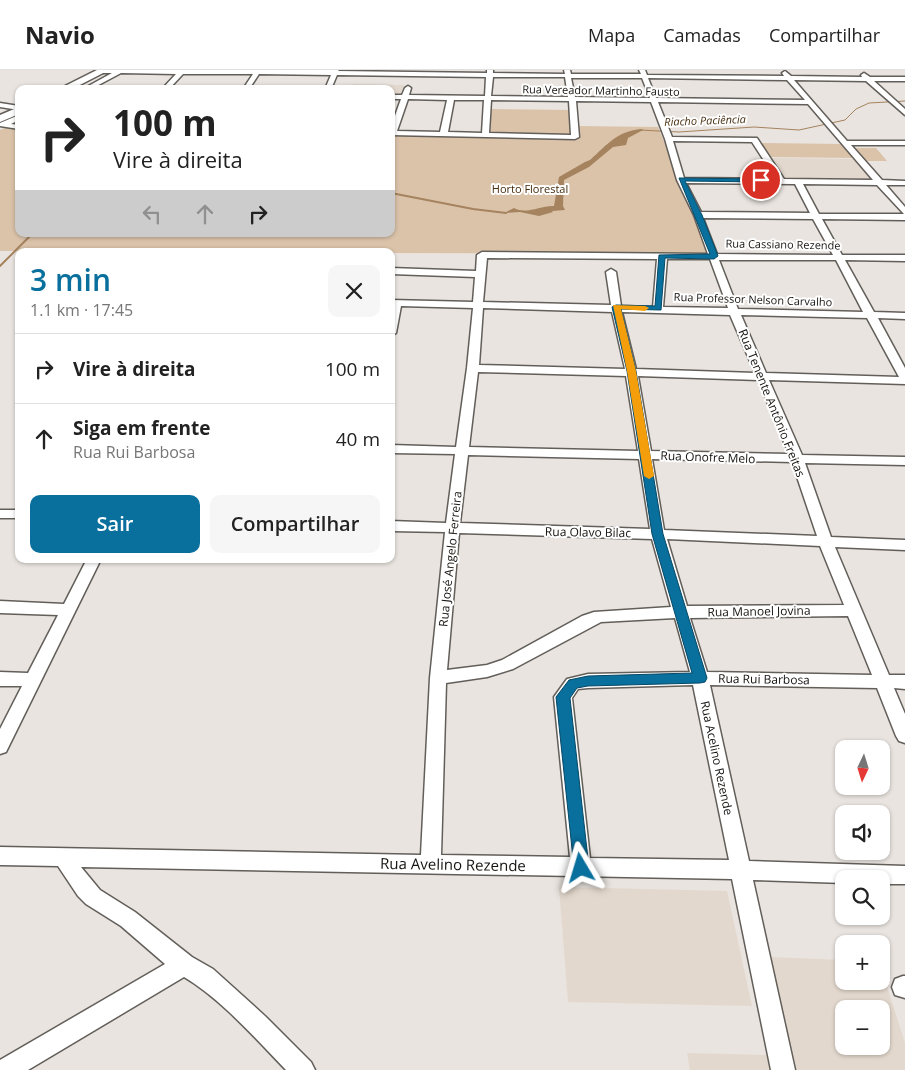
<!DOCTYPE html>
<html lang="pt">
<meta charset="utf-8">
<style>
:root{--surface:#fff;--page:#f6f6f6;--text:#222;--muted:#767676;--line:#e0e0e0;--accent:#096f9c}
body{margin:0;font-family:"Open Sans",sans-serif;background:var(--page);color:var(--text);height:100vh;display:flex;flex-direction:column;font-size:19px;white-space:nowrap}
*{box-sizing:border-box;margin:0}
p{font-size:16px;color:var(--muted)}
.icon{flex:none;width:28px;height:28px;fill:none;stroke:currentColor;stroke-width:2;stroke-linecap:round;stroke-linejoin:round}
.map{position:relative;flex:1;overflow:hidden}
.panel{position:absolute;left:15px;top:178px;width:380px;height:315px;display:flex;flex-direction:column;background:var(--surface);border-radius:10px;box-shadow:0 1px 4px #0004}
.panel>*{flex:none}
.banner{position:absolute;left:15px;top:15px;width:380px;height:152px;border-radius:10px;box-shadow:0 1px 4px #0004;background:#fff;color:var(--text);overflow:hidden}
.needle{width:32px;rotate:184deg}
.fabs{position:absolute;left:835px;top:670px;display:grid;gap:10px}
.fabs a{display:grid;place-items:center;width:55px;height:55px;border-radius:10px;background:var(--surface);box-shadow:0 1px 4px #0004;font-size:25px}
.pin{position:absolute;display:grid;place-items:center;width:42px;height:42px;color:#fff;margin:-21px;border:2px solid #fff;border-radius:50%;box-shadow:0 1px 5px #0007}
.me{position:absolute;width:55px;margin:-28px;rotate:353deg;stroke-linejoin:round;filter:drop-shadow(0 0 4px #0008)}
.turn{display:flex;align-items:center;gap:18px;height:105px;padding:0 15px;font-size:22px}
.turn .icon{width:65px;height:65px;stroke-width:2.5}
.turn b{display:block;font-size:35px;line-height:42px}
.lanes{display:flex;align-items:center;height:48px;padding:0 15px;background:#0003;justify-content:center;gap:25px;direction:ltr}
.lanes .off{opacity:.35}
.round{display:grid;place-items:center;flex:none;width:52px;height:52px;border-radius:10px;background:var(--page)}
.headline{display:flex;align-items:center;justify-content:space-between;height:85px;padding:0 15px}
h1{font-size:30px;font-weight:600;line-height:38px;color:var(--accent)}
.action{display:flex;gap:10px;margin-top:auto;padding:10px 15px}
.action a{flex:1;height:58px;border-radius:10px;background:var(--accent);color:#fff;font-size:20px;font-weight:600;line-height:58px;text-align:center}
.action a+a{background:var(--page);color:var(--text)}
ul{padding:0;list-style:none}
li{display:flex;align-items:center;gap:15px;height:70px;padding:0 15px;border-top:1px solid var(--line)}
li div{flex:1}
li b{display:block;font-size:19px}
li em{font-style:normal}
header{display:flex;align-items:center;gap:30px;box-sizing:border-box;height:70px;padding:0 25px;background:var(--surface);border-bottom:1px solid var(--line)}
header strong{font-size:24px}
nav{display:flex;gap:28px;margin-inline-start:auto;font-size:18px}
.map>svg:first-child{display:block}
.built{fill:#e3d8cd;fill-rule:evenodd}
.green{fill:#dbc3aa}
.water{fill:#a5835e}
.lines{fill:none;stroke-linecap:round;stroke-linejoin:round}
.stream-far1{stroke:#a5835e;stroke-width:1}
.stream{stroke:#a5835e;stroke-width:2}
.minor-casing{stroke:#625e59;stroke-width:3}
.highway-casing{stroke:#625e59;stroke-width:3}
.minor{fill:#fff;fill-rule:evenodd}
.highway{fill:#fff;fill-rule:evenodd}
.route{fill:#096f9c;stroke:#064865}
.slow{fill:#f59e0b}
.labels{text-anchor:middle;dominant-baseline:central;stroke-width:4;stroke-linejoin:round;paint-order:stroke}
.far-street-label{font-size:11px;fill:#151311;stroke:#fff}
.far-water-label{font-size:11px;font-style:italic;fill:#493011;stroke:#fff}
.far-park-label{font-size:11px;fill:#442b0c;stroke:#fff}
.street-label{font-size:12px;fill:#151311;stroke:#fff}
.near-street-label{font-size:15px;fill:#151311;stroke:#fff}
</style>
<header>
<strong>Navio</strong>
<nav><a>Mapa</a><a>Camadas</a><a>Compartilhar</a></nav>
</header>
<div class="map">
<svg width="905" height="1000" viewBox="0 0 905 1000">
<rect width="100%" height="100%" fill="#e9e4df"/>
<!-- built -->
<g class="built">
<path d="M353,14L404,15L401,25H391V19H330L351,18Z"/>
<path d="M772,88L857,89L874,111L786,109Z"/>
<path d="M559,817L727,821L752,936L568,932Z"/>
<path d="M768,887L844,890V911H881V898L905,973V1000H792ZM844,939H881V976H844Z"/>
<path d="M687,983L769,985L772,1000H690Z"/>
</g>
<!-- green -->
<g class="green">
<path d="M491,39L573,40L577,68L578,56L658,57L711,184L391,183V181H0V60L5,58H19V164H391V65L490,66Z"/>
<path d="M759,73L841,74L853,88L769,87Z"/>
<path d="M854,78H876L887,91H865Z"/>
</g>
<!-- water -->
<path class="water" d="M642,59L643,60L628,68L626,75L613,77L589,97L564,110L563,136L565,140L552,141L553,142L539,146L520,142L504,143L514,138C527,145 541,135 554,136L559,107L585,92L590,90C608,74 617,61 642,59Z"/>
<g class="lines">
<!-- stream-far1 -->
<path class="stream-far1" d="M639,60L679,62L754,57L799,60L845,50L856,39L869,33L905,31"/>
<!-- stream -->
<g class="stream">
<path d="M391,123L473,139L506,143"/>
<path d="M0,196L32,164"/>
</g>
<defs>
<g id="minor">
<path d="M100,0H339L338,1L487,3V0H493V3L565,4L564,0H570L571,4H641L639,0H645L647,5L784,6L782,3L785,1L791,6L862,7L861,5L864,3L870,7H905V11H874L905,39V45L866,11L794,10L847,71H905V75H851L882,110L905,111V115H886L905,137V150L822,149L842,185H905V191L845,190L874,242L905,243V249L878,248L905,298V314L769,310L802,385L905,387V395L805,393L831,467L905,470V480L835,477L889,605H905V619L894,618L905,644V673L899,671L896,666L877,618L710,615L749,791L905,796V814H881V809H844V813L753,810L795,1000H771L732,809L81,797L100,820L135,842L192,887L213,899L265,946L311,992L315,1000H286C257,970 220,928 184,907L28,1000H0V990L165,894L121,856L86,834L78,826L58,796L0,795V777L421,785L430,608L445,462L391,461V451L446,453L455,384L391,383V375L456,377L467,298L473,238L401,236L396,263L391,266V230L473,232L475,207L391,204V198L476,201L477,185L482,182L708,184L694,145L677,110L665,69L651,32L576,31L579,67L575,69L391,65V57L401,29H391V25H402L405,18L408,16L411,18L409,25L485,26L486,7L337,5L331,19H325L331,5L259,4L249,19H243L253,4H183L169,19H162L176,4L121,3L91,19H83L112,3H102ZM493,7H565L568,27L491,26ZM571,8H642L650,28L575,27ZM648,8L787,10L805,30L656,28ZM408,29L447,30L440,62L397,61ZM454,30H484L482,63L448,62ZM491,30L569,31L571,65L489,63ZM658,32L808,34L873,110L784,109L757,68L672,67ZM673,71L752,72L776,109L684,108ZM686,113L795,114L810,143L701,142ZM803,114L877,115L904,144H819ZM703,148L813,149L833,185L717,184ZM487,188L657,189L653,237L621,236L616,202L611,199L606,202L611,235L483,232ZM667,189H710L728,238L663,237ZM719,190H836L863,242L738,239ZM483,238L612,242L625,299L479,295ZM622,242L730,245L755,303L636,299ZM741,245L867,248L899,307L766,303ZM478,302L626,306L638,381L469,377ZM638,306L758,310L789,384L651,381ZM468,385L639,389L650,459L460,453ZM652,389L792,392L817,466L664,460ZM459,463L652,469L671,537L594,542L582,546L502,590L487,595L447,600ZM667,469L820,476L844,535L687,536ZM848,546L872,605L707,602L690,548ZM675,548L690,602L588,604L567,609L554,627L570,787L441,785L446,613L487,607L513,599L601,552ZM693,615L729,790L590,788L572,628L578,619L588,618Z"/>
<path d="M0,33L19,36V40L0,37Z"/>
<path d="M19,45V50L11,54L19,55V59L0,56V53Z"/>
<rect x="0" y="440" width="19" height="8"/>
<path d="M87,489H101L6,682L0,684V659L22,616H0V602L28,603L58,545L0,543V531L64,534Z"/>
<path d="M903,906H905V928L895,925L892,917L895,909Z"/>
</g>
<g id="highway">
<path d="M97,0H109L72,19H59Z"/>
<path d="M19,37V44L0,52V45Z"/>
</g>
</defs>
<!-- minor casing -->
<use href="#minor" class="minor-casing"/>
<!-- highway casing -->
<use href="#highway" class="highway-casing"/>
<!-- minor -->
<use href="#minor" class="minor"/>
<!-- highway -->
<use href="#highway" class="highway"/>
</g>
<!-- route -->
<path class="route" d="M679,108L761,109L764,110L761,112L685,111L702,145L718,186L714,189L665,188L661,240L621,239L636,301L663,464L707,608L705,612L700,613L588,616L577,618L570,628L589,798L587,803L581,805L576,803L574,798L556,627L569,610L588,606L692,603L652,464L627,301L612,237L616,235L655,236L659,185L710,184Z"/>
<!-- slow -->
<path class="slow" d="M613,235L645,236L649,238L645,241L621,239L636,301L654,406L649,409L644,406L627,301Z"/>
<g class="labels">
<!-- far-street labels -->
<g class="far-street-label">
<text transform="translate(601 20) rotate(1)">Rua Vereador Martinho Fausto</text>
<text transform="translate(783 174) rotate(1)">Rua Cassiano Rezende</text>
<text transform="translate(753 229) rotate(2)">Rua Professor Nelson Carvalho</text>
</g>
<!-- far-water labels -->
<g class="far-water-label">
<text transform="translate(705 50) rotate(-2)">Riacho Paciência</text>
</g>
<!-- far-park labels -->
<g class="far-park-label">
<text x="530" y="118">Horto Florestal</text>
</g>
<!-- street labels -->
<g class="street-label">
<text transform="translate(772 333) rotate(68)">Rua Tenente Antônio Freitas</text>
<text transform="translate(708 387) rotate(2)">Rua Onofre Melo</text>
<text transform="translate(588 462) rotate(1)">Rua Olavo Bilac</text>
<text transform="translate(450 489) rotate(-84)">Rua José Angelo Ferreira</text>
<text transform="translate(759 541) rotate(-1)">Rua Manoel Jovina</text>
<text transform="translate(764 609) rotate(1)">Rua Rui Barbosa</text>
<text transform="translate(717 688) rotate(78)">Rua Acelino Rezende</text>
</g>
<!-- near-street labels -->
<g class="near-street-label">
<text transform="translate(453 794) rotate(1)">Rua Avelino Rezende</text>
</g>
</g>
</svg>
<div class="fabs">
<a><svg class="needle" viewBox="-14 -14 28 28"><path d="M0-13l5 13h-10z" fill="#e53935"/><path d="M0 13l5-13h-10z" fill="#767676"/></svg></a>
<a><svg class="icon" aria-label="sound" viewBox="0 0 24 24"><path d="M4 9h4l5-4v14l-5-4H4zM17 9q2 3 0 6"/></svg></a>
<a><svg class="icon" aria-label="search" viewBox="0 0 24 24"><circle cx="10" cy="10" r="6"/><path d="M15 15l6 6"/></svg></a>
<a>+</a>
<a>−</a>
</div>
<div class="pin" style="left:761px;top:110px;background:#d93025"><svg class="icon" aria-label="arrive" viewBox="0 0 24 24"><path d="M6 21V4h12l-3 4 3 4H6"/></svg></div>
<svg class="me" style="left:581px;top:798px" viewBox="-20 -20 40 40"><path d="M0-17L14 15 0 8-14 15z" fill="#096f9c" stroke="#fff" stroke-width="4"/></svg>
<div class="banner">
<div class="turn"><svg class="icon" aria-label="right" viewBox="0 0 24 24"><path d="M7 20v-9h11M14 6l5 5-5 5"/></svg><div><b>100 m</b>Vire à direita</div></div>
<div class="lanes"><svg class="icon off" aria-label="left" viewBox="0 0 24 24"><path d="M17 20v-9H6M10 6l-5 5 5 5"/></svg><svg class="icon off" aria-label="ahead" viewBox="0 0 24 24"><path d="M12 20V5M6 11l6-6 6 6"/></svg><svg class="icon" aria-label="right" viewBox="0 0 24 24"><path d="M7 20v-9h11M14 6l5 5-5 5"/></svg></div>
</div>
<section class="panel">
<div class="headline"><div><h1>3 min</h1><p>1.1 km · 17:45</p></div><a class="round"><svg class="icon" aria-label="close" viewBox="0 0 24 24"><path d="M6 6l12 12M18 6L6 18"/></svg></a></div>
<ul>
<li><svg class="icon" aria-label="right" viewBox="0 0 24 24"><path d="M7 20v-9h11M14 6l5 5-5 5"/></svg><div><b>Vire à direita</b></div><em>100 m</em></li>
<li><svg class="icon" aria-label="ahead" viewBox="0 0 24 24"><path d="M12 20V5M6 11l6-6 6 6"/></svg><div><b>Siga em frente</b><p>Rua Rui Barbosa</p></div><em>40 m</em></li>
</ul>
<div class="action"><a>Sair</a><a>Compartilhar</a></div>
</section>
</div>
